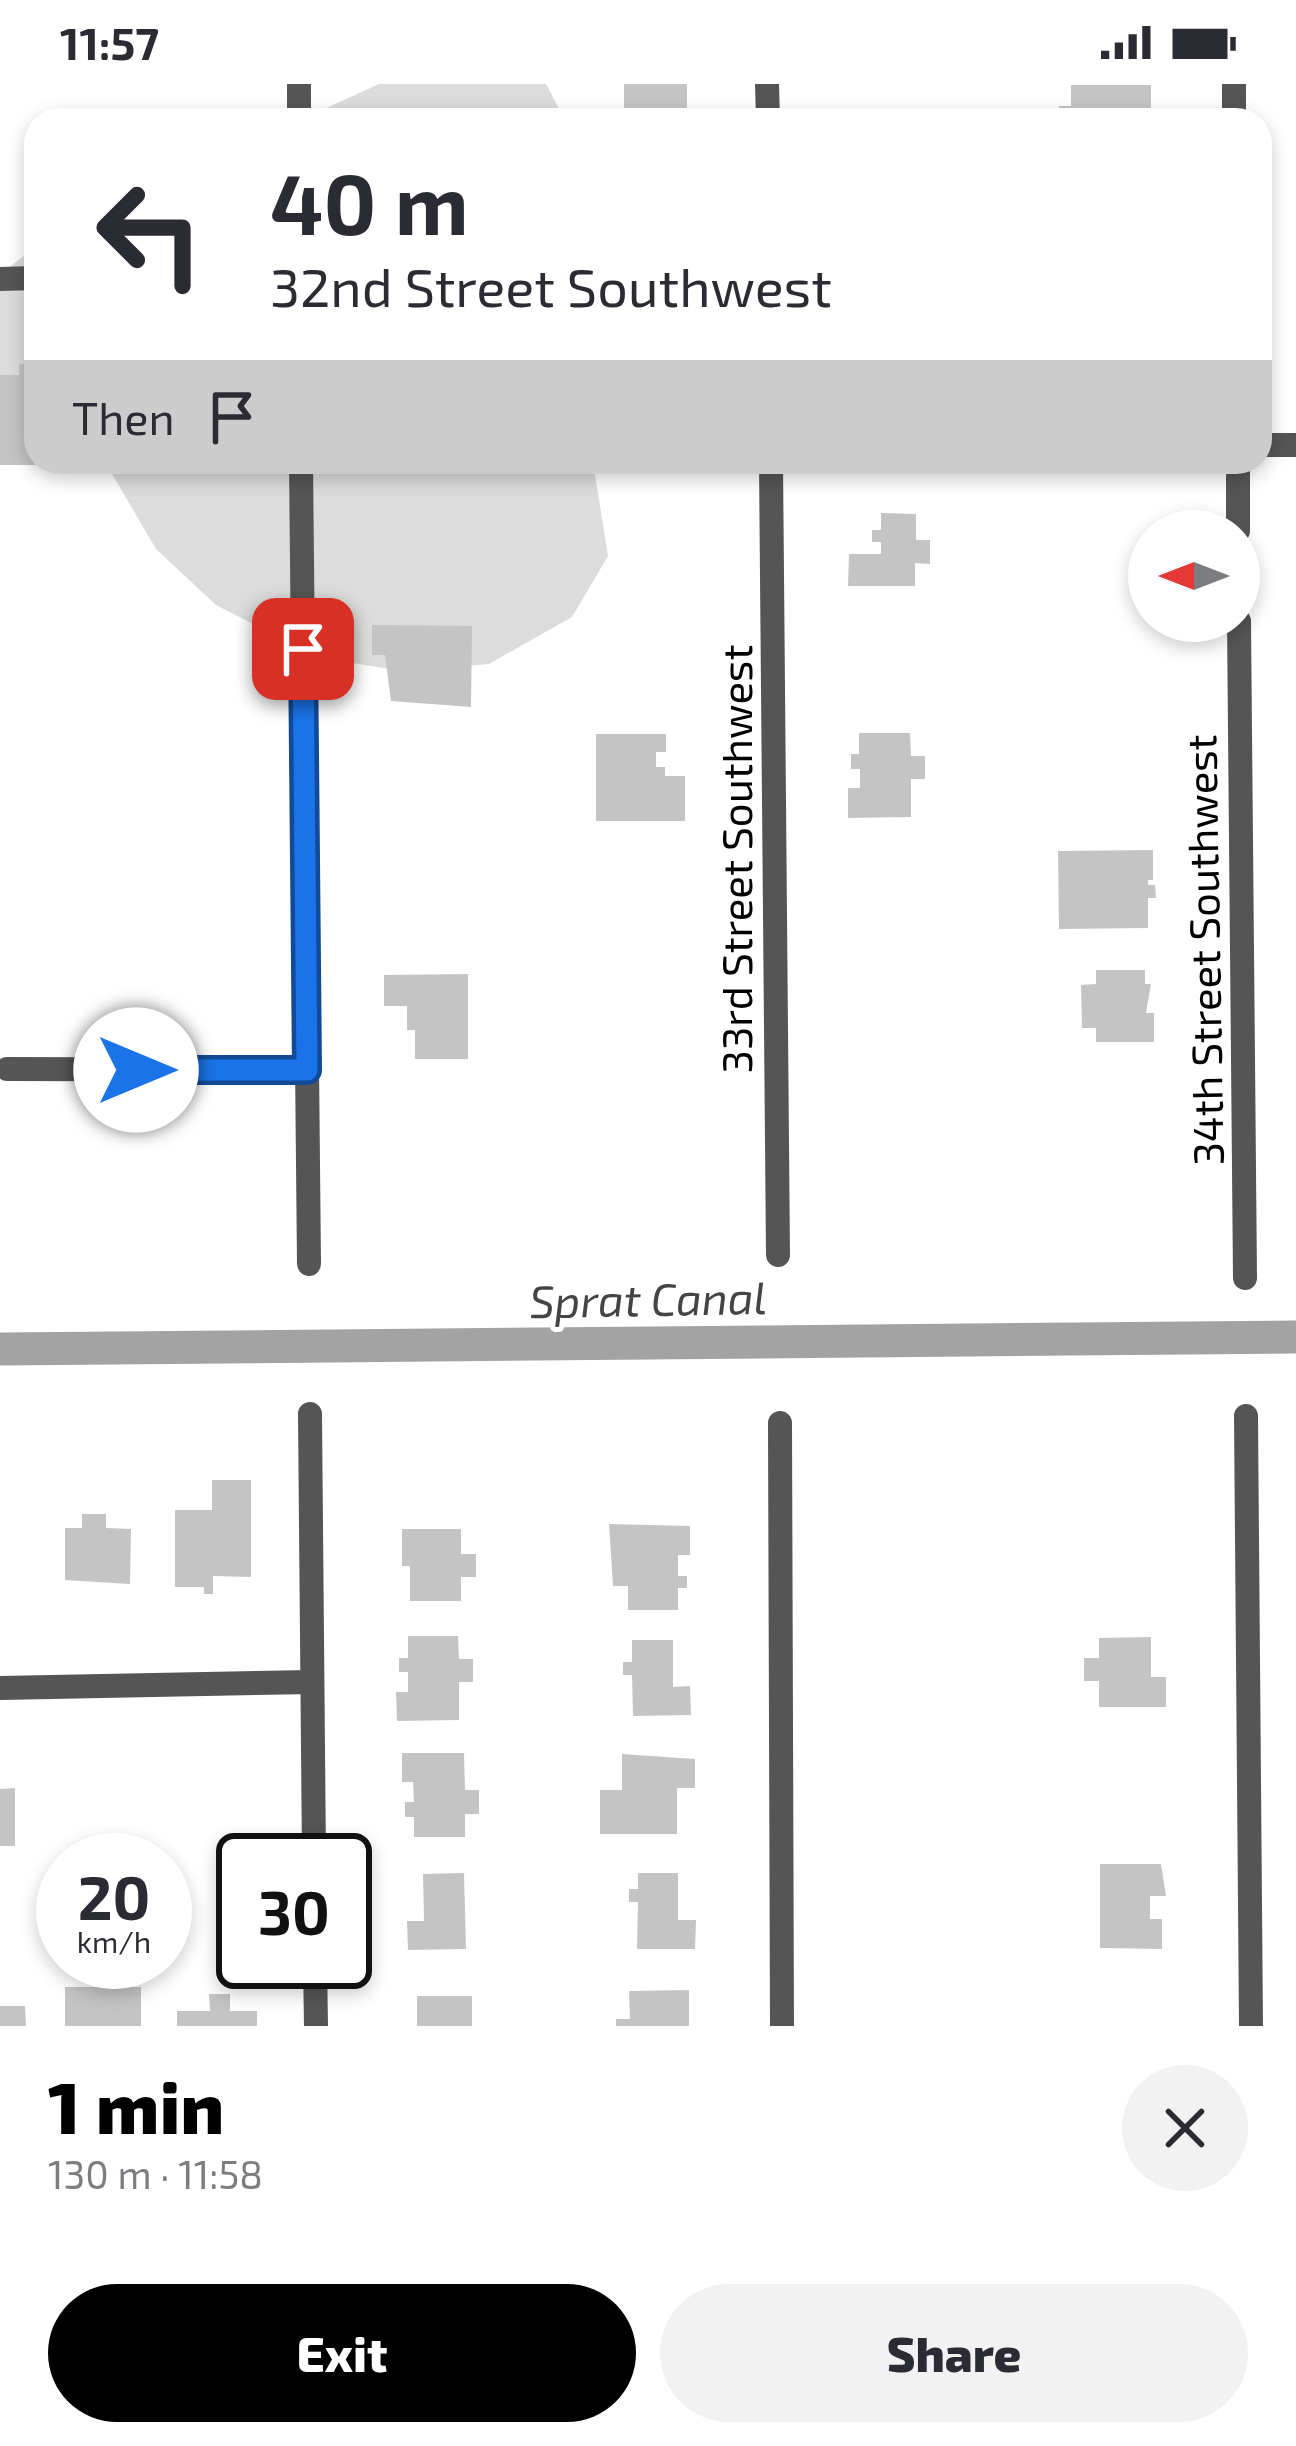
<!DOCTYPE html>
<meta charset="utf-8">
<style>
:root{--surface:#fff;--page:#f2f2f3;--text:#2b2b33;--muted:#7c7c81;--accent:#000}
body{margin:0;font-family:"Exo 2",sans-serif;background:var(--page);color:var(--text);height:100vh;display:flex;flex-direction:column;font-size:45px;white-space:nowrap}
*{box-sizing:border-box;margin:0}
p{font-size:39px;color:var(--muted)}
.icon{flex:none;width:66px;height:66px;fill:none;stroke:currentColor;stroke-width:2;stroke-linecap:round;stroke-linejoin:round}
.map{position:relative;height:1942px;overflow:hidden}
.side{display:flex;flex-direction:column;background:var(--surface);flex:1}
.side>*{flex:none}
.top-card{position:absolute;left:24px;top:24px;width:1248px;height:366px;border-radius:36px;box-shadow:0 6px 18px #0003;background:#fff;color:var(--text);overflow:hidden}
.needle{width:78px;rotate:270deg}
.fabs{position:absolute;left:1128px;top:426px;display:grid;gap:24px}
.fabs a{display:grid;place-items:center;width:132px;height:132px;border-radius:50%;background:var(--surface);box-shadow:0 6px 18px #0003;font-size:60px}
.speed{position:absolute;left:36px;top:1749px;display:flex;gap:24px;font-size:60px;font-weight:700;text-align:center}
.speed>*{display:grid;place-content:center;width:156px;height:156px;border-radius:50%;background:var(--surface);box-shadow:0 6px 18px #0003;line-height:1}
.speed small{font-size:30px;font-weight:400}
.speed .limit{border:6px solid #111;border-radius:18px;background:#fff;color:#111}
.pin{position:absolute;display:grid;place-items:center;width:102px;height:102px;color:#fff;margin:-51px;border-radius:24px;box-shadow:0 6px 18px #0006}
.me{position:absolute;width:132px;margin:-66px;rotate:90deg;stroke-linejoin:round;filter:drop-shadow(0 0 9px #0008)}
.turn{display:flex;align-items:center;gap:42px;height:252px;padding:0 48px;font-size:54px}
.turn .icon{width:156px;height:156px;stroke-width:2.5}
.turn b{display:block;font-size:84px;line-height:102px}
.then{display:flex;align-items:center;height:114px;padding:0 48px;background:#0003;gap:24px;font-size:45px}
.round{display:grid;place-items:center;flex:none;width:126px;height:126px;border-radius:63px;background:var(--page)}
.headline{display:flex;align-items:center;justify-content:space-between;height:204px;padding:0 48px}
h1{font-size:72px;font-weight:800;line-height:90px;color:var(--accent)}
.action{display:flex;gap:24px;margin-top:auto;padding:24px 48px}
.action a{flex:1;height:138px;border-radius:72px;background:var(--accent);color:#fff;font-size:48px;font-weight:800;line-height:138px;text-align:center}
.action a+a{background:var(--page);color:var(--text)}
.status{display:flex;justify-content:space-between;align-items:center;height:84px;padding:0 60px;background:var(--surface);direction:ltr}
.status svg{height:33px;fill:currentColor}
.map>svg:first-child{display:block}
.green{fill:#dcdcdc}
.lines{fill:none;stroke-linecap:round;stroke-linejoin:round}
.canal{stroke:#a3a3a3;stroke-width:33}
.building{fill:#c4c4c4}
.minor{stroke:#555;stroke-width:24}
.route-casing{stroke:#114b97;stroke-width:30}
.route{stroke:#1a73e8;stroke-width:21}
.labels{text-anchor:middle;dominant-baseline:central;stroke-width:10;stroke-linejoin:round;paint-order:stroke}
.street-label{font-size:42px;fill:#000;stroke:#fff}
.water-label{font-size:45px;font-style:italic;fill:#444;stroke:#fff}
</style>
<div class="status"><b>11:57</b><svg viewBox="0 0 49 12"><path d="M0 12V9h3v3zM5 12V6h3v6zM10 12V3h3v9zM15 12V0h3v12zM26 1h20v11H26zM47 4h2v5h-2z"/></svg></div>
<div class="map">
<svg width="1296" height="1942" viewBox="0 0 1296 1942">
<rect width="100%" height="100%" fill="#fff"/>
<!-- green -->
<g class="green">
<path d="M379,0H546L565,36H300Z"/>
<path d="M36,163V335L0,315V190Z"/>
<path d="M105,378H593L608,472L572,533L489,580L403,587L320,574L216,521L156,465Z"/>
</g>
<g class="lines">
<!-- canal -->
<path class="canal" d="M0,1265L1296,1253"/>
</g>
<!-- building -->
<g class="building">
<path d="M624,0H687V29H675V36H624Z"/>
<path d="M1071,1H1151V30H1137L1136,36H1059V22H1071Z"/>
<path d="M36,279V381H0V291H19V280Z"/>
<path d="M881,429L916,430V456H930V480L915,479V502H848L849,470H881V458H872V446H881Z"/>
<path d="M372,541L472,542L471,623L391,617L385,571H372Z"/>
<path d="M859,649H910L911,672H925V695H911V733L848,734V704H860V685H851V670H859Z"/>
<path d="M596,650H666V668H656V683H665V692H685V737H596Z"/>
<path d="M1153,766V796H1148V801H1155L1156,814H1148V844L1059,845L1058,767Z"/>
<path d="M1096,886H1145V900H1151L1146,929H1154V958H1096V944H1082L1081,901L1096,900Z"/>
<path d="M468,890V975H415V946H407V922H384V891Z"/>
<path d="M212,1396H251V1493L213,1492V1510H204V1503H175V1426H212Z"/>
<path d="M82,1430H106V1444L131,1445L130,1500L65,1496V1444H82Z"/>
<path d="M609,1440L690,1442V1471H678V1492H687V1504H678V1526H628V1502H613Z"/>
<path d="M402,1445H461V1470H476V1493H461V1517H410V1482H402Z"/>
<path d="M408,1552H458L459,1575H473V1598H459V1636L397,1637L396,1608H408V1588H399V1574H408Z"/>
<path d="M1151,1553V1593H1166V1623H1099V1597H1084V1574H1099V1554Z"/>
<path d="M632,1556H673V1603L690,1602L691,1631L633,1632L632,1591H623V1578H632Z"/>
<path d="M402,1669H464L465,1706H479V1730H465V1753H414V1733H405V1718H414L413,1698H402Z"/>
<path d="M622,1670L695,1675V1704H677V1750H600V1706H622Z"/>
<path d="M15,1704V1762H0V1705Z"/>
<path d="M1100,1780H1161L1166,1812H1150V1835H1162V1865L1100,1864Z"/>
<path d="M464,1789L466,1865L408,1866L407,1837H424L423,1790Z"/>
<path d="M638,1789H678V1836H696L695,1865H637L638,1818H629V1805H638Z"/>
<rect x="65" y="1903" width="76" height="39"/>
<path d="M689,1906V1942H616V1935H630L629,1907Z"/>
<path d="M209,1910H230V1927H257V1942H177V1927H210Z"/>
<rect x="417" y="1912" width="55" height="30"/>
<path d="M0,1922H25L26,1942H0Z"/>
</g>
<g class="lines">
<!-- minor -->
<g class="minor">
<path d="M299,0V36"/>
<path d="M767,0L768,36"/>
<path d="M1234,0V36"/>
<path d="M0,195L36,194"/>
<path d="M1260,361H1296"/>
<path d="M301,378L309,1180"/>
<path d="M771,378L778,1171"/>
<path d="M1238,378V447"/>
<path d="M1239,537L1245,1194"/>
<path d="M7,985L307,986"/>
<path d="M310,1330L314,1776"/>
<path d="M1246,1332L1251,1942"/>
<path d="M780,1339L782,1942"/>
<path d="M0,1604L312,1598"/>
<path d="M315,1878L316,1942"/>
</g>
</g>
<g class="lines">
<defs>
<path id="route" d="M136,986H307L303,565"/>
</defs>
<!-- route casing -->
<use href="#route" class="route-casing"/>
<!-- route -->
<use href="#route" class="route"/>
</g>
<g class="labels">
<!-- street labels -->
<g class="street-label">
<text transform="translate(735 775) rotate(-90)">33rd Street Southwest</text>
<text transform="translate(1203 866) rotate(-91)">34th Street Southwest</text>
</g>
<!-- water labels -->
<g class="water-label">
<text transform="translate(648 1214) rotate(-1)">Sprat Canal</text>
</g>
</g>
</svg>
<div class="fabs">
<a><svg class="needle" viewBox="-14 -14 28 28"><path d="M0-13l5 13h-10z" fill="#e53935"/><path d="M0 13l5-13h-10z" fill="#7c7c81"/></svg></a>
</div>
<div class="speed"><div>20<small>km/h</small></div><div class="limit">30</div></div>
<div class="pin" style="left:303px;top:565px;background:#d93025"><svg class="icon" aria-label="arrive" viewBox="0 0 24 24"><path d="M6 21V4h12l-3 4 3 4H6"/></svg></div>
<svg class="me" style="left:136px;top:986px" viewBox="-20 -20 40 40"><circle r="19" fill="#fff"/><path d="M0-13L10 11 0 6-10 11z" fill="#1a73e8"/></svg>
<div class="top-card">
<div class="turn"><svg class="icon" aria-label="left" viewBox="0 0 24 24"><path d="M17 20v-9H6M10 6l-5 5 5 5"/></svg><div><b>40 m</b>32nd Street Southwest</div></div>
<div class="then">Then<svg class="icon" aria-label="arrive" viewBox="0 0 24 24"><path d="M6 21V4h12l-3 4 3 4H6"/></svg></div>
</div>
</div>
<section class="side">
<div class="headline"><div><h1>1 min</h1><p>130 m · 11:58</p></div><a class="round"><svg class="icon" aria-label="close" viewBox="0 0 24 24"><path d="M6 6l12 12M18 6L6 18"/></svg></a></div>
<div class="action"><a>Exit</a><a>Share</a></div>
</section>
